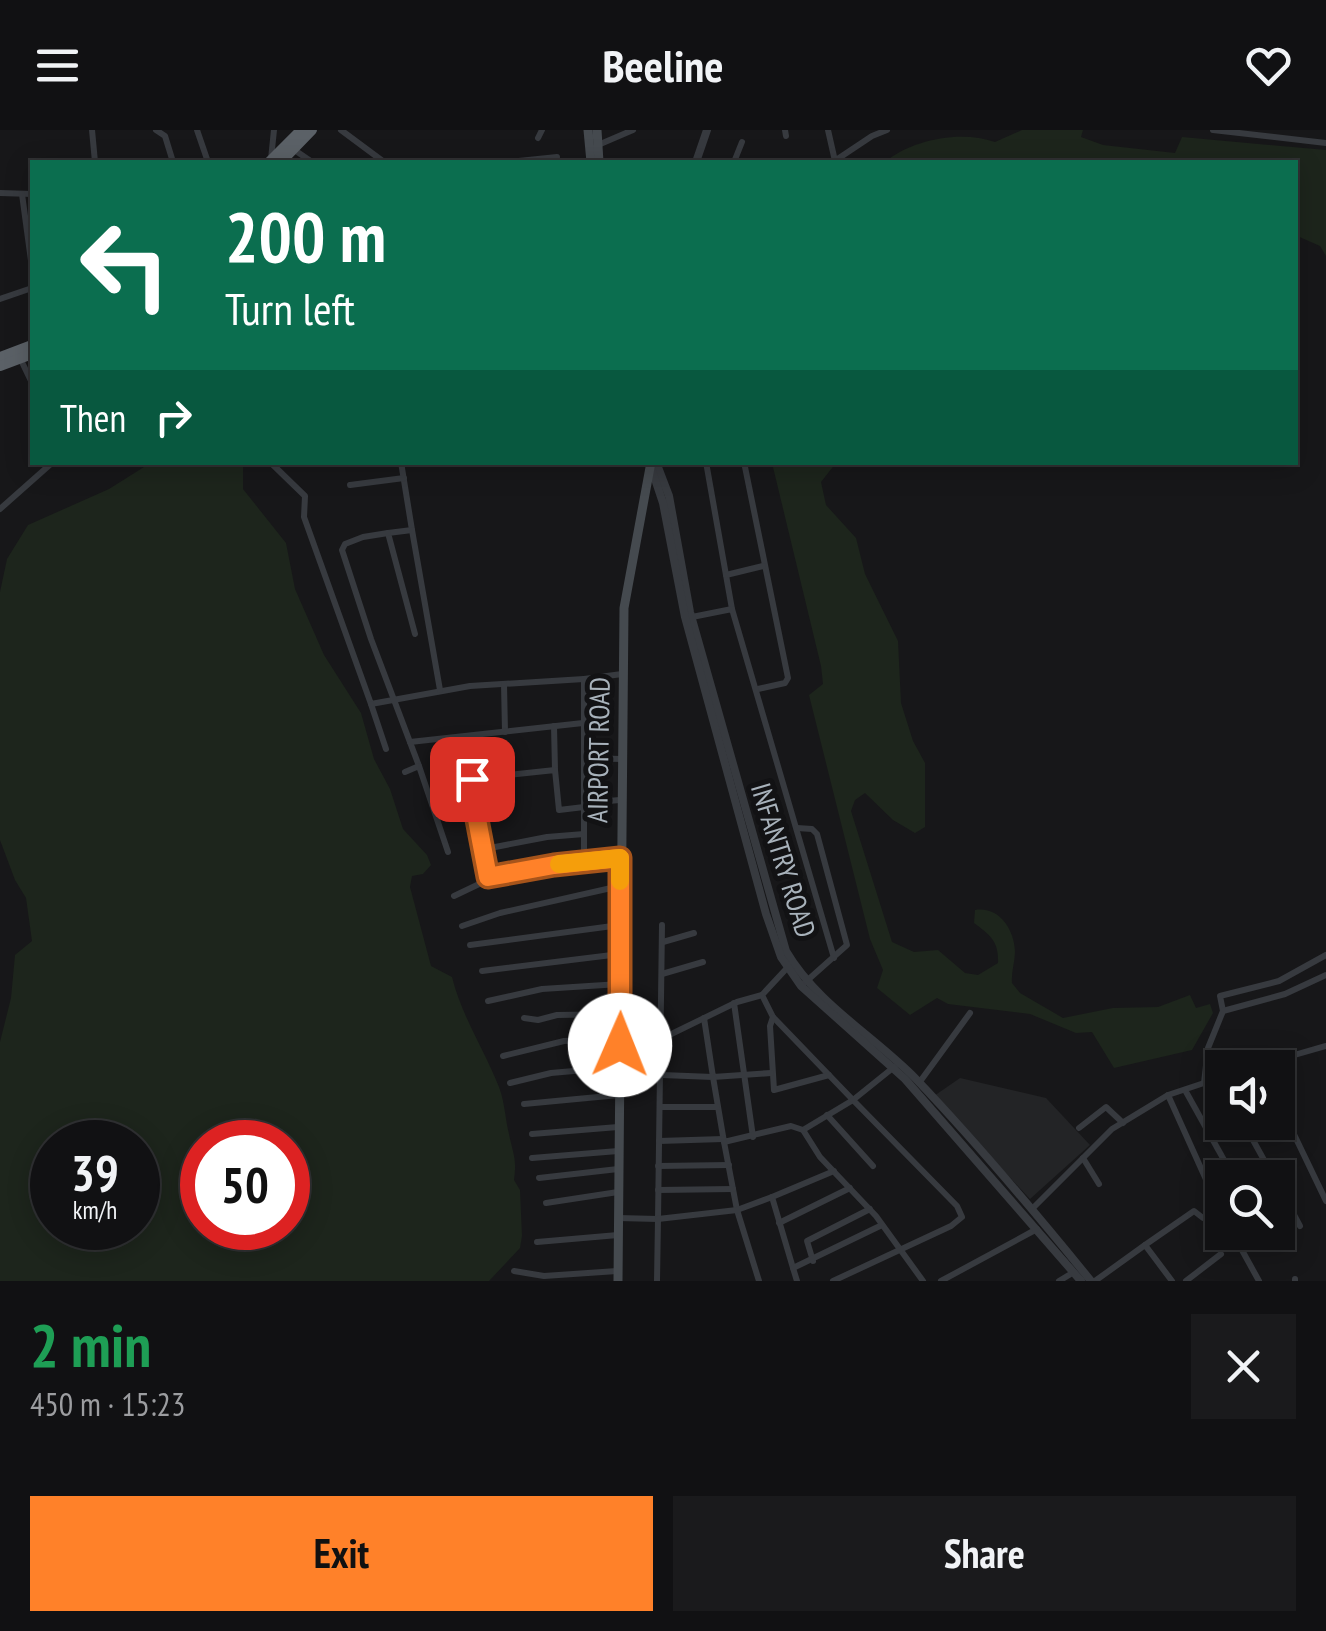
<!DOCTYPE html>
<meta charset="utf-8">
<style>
:root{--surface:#111113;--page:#1a1a1c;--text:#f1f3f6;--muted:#9c9da0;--line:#303133;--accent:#ff8129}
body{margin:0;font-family:"PT Sans Narrow",sans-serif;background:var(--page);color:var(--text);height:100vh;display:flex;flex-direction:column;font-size:38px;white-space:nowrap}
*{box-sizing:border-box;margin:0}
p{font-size:32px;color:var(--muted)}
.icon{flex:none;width:55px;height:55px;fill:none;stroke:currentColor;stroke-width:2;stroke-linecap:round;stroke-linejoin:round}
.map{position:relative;height:1151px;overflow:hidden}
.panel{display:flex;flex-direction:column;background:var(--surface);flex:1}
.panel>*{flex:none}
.guide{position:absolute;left:30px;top:30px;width:1268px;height:305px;border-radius:0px;box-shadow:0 5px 25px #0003,0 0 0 2px var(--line);background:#0b6e4f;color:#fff;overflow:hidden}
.tools{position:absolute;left:1205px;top:920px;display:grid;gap:20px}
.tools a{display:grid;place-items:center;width:90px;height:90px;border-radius:0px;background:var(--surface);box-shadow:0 5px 25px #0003,0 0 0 2px var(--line);font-size:50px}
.speed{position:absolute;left:30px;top:990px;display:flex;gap:20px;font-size:50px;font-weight:700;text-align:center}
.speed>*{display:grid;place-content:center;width:130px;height:130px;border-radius:50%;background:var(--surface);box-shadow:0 5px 25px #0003,0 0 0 2px var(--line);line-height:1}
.speed small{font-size:25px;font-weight:400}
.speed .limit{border:15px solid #d22;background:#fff;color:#111}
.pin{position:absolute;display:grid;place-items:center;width:85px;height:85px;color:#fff;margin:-42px;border-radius:20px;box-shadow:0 5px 15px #0006}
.me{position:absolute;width:110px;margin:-55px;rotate:1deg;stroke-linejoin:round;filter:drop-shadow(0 0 8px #0008)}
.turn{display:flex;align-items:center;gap:35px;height:210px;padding:0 30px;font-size:45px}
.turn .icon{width:130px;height:130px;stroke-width:2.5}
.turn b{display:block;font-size:70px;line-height:85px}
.then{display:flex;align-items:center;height:95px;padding:0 30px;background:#0003;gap:20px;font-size:38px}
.round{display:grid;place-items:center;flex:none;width:105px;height:105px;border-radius:0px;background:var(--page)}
.head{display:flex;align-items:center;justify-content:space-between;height:170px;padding:0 30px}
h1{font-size:60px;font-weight:600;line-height:75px;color:#1e9e55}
.action{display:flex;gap:20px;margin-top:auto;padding:20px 30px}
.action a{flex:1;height:115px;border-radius:0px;background:var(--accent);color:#111;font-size:40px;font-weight:600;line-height:115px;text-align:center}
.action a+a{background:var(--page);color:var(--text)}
header{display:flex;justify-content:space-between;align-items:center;height:130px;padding:0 30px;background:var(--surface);font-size:45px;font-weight:600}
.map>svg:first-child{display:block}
.built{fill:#232426}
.green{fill:#1d251c;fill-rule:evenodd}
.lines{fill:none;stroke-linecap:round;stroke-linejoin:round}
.minor{stroke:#373a3f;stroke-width:6}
.tertiary{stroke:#373a3f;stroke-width:8}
.secondary{stroke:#454a4f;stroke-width:9}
.trunk{stroke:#5b6167;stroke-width:10}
.route-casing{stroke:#a6541b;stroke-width:25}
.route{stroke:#ff8129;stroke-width:18}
.slow{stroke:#f59e0b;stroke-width:18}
.labels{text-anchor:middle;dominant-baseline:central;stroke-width:10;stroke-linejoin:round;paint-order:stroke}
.street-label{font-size:28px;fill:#a8b2bb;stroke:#121214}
</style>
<header><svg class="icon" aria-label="menu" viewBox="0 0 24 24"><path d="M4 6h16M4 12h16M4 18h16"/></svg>Beeline<svg class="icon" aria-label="heart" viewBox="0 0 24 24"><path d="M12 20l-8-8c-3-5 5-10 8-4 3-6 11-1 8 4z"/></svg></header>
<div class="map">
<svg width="1326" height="1151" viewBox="0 0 1326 1151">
<rect width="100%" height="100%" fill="#171719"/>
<!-- built -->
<path class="built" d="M960,948L1046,968L1090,1015L1030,1069L934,966Z"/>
<!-- green -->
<g class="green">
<path d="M1022,0H1083L1081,7L1103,15L1175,23L1182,7L1326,20V126L1320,116L1295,105V32H885C913,9 961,0 995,12Z"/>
<path d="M197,332L243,336V359L286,413L295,459L324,525L361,583L374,629L390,659L403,699L427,725L431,735L423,744L412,746L410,757L431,836L452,847C462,887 484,919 499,957C505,973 505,988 509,1004C513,1024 517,1028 514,1050L520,1060L522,1106L520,1118L489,1151H0V912L11,868L15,825L32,811L26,768L15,750L0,710V462L7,429L28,395L109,359L144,337L156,333ZM138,1012V1098H52V1012ZM202,1012H288V1098H202Z"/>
<path d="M772,333H836L821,352L826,375L856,408L865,444L898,511L901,573L913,611L925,633V697L915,703L893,690L865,663L855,670L851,681L892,812L914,822L938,820L965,843L978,845L998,833C999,811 990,805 974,793L975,780C998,776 1014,798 1015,821C1015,832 1011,842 1012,853L1020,863L1063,888L1113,878L1158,877L1190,865L1196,878L1210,874L1213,883L1192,920L1114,938L1092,902L1076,903L1030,884L948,874L937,868L910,885L877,858L883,840L870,809L809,565L823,554L821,536Z"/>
</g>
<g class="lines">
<!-- minor -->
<g class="minor">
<path d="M92,0L95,32"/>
<path d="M156,0L165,6L173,32"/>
<path d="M197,0L208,32"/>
<path d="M341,0L384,32"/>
<path d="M785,0L786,6"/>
<path d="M828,0L835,31"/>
<path d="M1213,0L1326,13"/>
<path d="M538,8L542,0"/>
<path d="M598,15L633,0"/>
<path d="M293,19L312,32"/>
<path d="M271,29L274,0"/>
<path d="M509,32L557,27"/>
<path d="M734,32L742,12"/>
<path d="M833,32L872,6L887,0"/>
<path d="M0,63L32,64"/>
<path d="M22,64L32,138"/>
<path d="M0,169L32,158"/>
<path d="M20,228L32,253"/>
<path d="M270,332L305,366L304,387L371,574L470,556L584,549"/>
<path d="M401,332L412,400L388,403L415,504"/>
<path d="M706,332L732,479"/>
<path d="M744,332L788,548L785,553L758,559"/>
<path d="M350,355L404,348"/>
<path d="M0,379L53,332"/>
<path d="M412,400L440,560"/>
<path d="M388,403L363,407L345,414L342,420L371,509L419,636"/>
<path d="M726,445L763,436"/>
<path d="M692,487L732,479L834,828"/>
<path d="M504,554L505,602"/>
<path d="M371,574L386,619"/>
<path d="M554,596L555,640"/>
<path d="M410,612L583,593"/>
<path d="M585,628L621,629"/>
<path d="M405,642L419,636L448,722"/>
<path d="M584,673L620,670"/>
<path d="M797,698L812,699L817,704L847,815L801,856"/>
<path d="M584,704L547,707L485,719L470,653L479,648L555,640L559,680L584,677"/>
<path d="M485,719L489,747"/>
<path d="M584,732V549L622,544"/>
<path d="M454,766L498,745L620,728"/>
<path d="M462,796L500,783L620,756"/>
<path d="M663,812L694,803"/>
<path d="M470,815L620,795"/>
<path d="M787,838L762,865L773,887L853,970L803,1000L820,1027L876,1086L923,1151"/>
<path d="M482,841L620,824"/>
<path d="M662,844L703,832"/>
<path d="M488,871L542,859L620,854"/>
<path d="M734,873L753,1007"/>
<path d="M1223,881L1220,866L1279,851L1326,825"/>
<path d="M773,887L770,896L774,960L829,945"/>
<path d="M524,888L538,890L557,885L620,884"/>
<path d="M704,888L713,947L771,943"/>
<path d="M620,915L657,911L737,872L762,865"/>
<path d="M503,926L564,911L620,908"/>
<path d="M1249,938L1326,916"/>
<path d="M662,945L713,947L724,1012L791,996L803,1000"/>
<path d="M510,953L551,943L619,937"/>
<path d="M919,953L970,883"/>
<path d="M1204,953L1208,918L1223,881L1285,864L1326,845"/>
<path d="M1185,960L1234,1048"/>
<path d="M1168,965L1222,1085"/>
<path d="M1278,971L1326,1071"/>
<path d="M524,974L619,965"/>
<path d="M660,977H717"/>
<path d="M827,985L873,1036"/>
<path d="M1243,992L1274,1048"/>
<path d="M1079,998L1106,977L1123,993"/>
<path d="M532,1004L618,997"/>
<path d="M659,1011L723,1009"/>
<path d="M724,1012L737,1080L759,1151"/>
<path d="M532,1028L618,1021"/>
<path d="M1083,1028L1099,1054"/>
<path d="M658,1036L729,1035"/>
<path d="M539,1048L618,1039"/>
<path d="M1251,1048L1268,1038"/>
<path d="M1278,1055L1300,1096"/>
<path d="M658,1060L733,1059"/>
<path d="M546,1073L618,1062"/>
<path d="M1032,1079L1112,999L1168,965L1222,947"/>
<path d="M618,1088L658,1089L662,795"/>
<path d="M779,1093L850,1058"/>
<path d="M1232,1102L1259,1151"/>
<path d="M1265,1102L1274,1118"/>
<path d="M537,1112L618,1105"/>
<path d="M1145,1115L1194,1081L1203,1088"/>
<path d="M813,1131L807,1111L870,1079"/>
<path d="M793,1138L772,1067L834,1041"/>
<path d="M514,1141L544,1146L617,1141"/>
<path d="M1295,1149V1151"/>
<path d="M657,1151L658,1089L737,1080L772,1067"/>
<path d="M797,1151L793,1138L882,1095"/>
<path d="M833,1151L951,1096L962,1087L957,1076L853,970L899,933"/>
<path d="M941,1151L1037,1099"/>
<path d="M1059,1151L1074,1142"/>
<path d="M1095,1151L1145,1115L1172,1151"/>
<path d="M1186,1151L1221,1124"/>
</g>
<!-- tertiary -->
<g class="tertiary">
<path d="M696,32L707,0"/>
<path d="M656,332L669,366L690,482L786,821C817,874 874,906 916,949C977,1013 1035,1082 1091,1151"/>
<path d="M651,337L663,373L685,487L766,784L781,827L801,856L905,949L1081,1151"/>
</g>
<!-- secondary -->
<g class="secondary">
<path d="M588,0L591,32"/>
<path d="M597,0L599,32"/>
<path d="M618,1151L624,478L651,332"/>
</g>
<!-- trunk -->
<g class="trunk">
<path d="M269,32L301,0"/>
<path d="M281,32L312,0"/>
<path d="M0,227L32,215"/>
<path d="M0,236L32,224"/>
</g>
</g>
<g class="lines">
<defs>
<path id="route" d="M472,649L470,653L488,747L554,735L620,728V915"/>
</defs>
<!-- route casing -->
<use href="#route" class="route-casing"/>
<!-- route -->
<use href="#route" class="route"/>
<!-- slow -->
<path class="slow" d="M559,734L620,728V751"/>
</g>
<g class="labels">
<!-- street labels -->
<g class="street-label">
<text transform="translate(598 620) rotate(-89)">AIRPORT ROAD</text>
<text transform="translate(784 730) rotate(73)">INFANTRY ROAD</text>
</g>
</g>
</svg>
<div class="tools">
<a><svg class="icon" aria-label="sound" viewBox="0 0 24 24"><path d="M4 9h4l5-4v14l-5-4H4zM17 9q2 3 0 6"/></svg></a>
<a><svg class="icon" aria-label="search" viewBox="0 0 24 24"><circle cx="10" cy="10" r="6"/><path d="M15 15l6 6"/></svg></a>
</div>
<div class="speed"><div>39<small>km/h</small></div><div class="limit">50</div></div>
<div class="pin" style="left:472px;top:649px;background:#d93025"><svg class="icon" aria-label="arrive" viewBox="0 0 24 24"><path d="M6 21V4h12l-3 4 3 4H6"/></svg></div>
<svg class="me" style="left:620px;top:915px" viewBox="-20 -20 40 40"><circle r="19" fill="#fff"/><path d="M0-13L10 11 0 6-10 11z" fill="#ff8129"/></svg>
<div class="guide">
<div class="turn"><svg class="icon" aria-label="left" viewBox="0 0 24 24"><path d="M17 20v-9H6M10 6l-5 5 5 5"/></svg><div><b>200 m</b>Turn left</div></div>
<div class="then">Then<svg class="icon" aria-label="right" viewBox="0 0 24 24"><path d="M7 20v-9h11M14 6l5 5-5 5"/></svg></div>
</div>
</div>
<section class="panel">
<div class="head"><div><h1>2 min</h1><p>450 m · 15:23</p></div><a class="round"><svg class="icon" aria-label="close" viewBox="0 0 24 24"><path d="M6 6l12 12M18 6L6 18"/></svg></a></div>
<div class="action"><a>Exit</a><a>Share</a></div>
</section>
